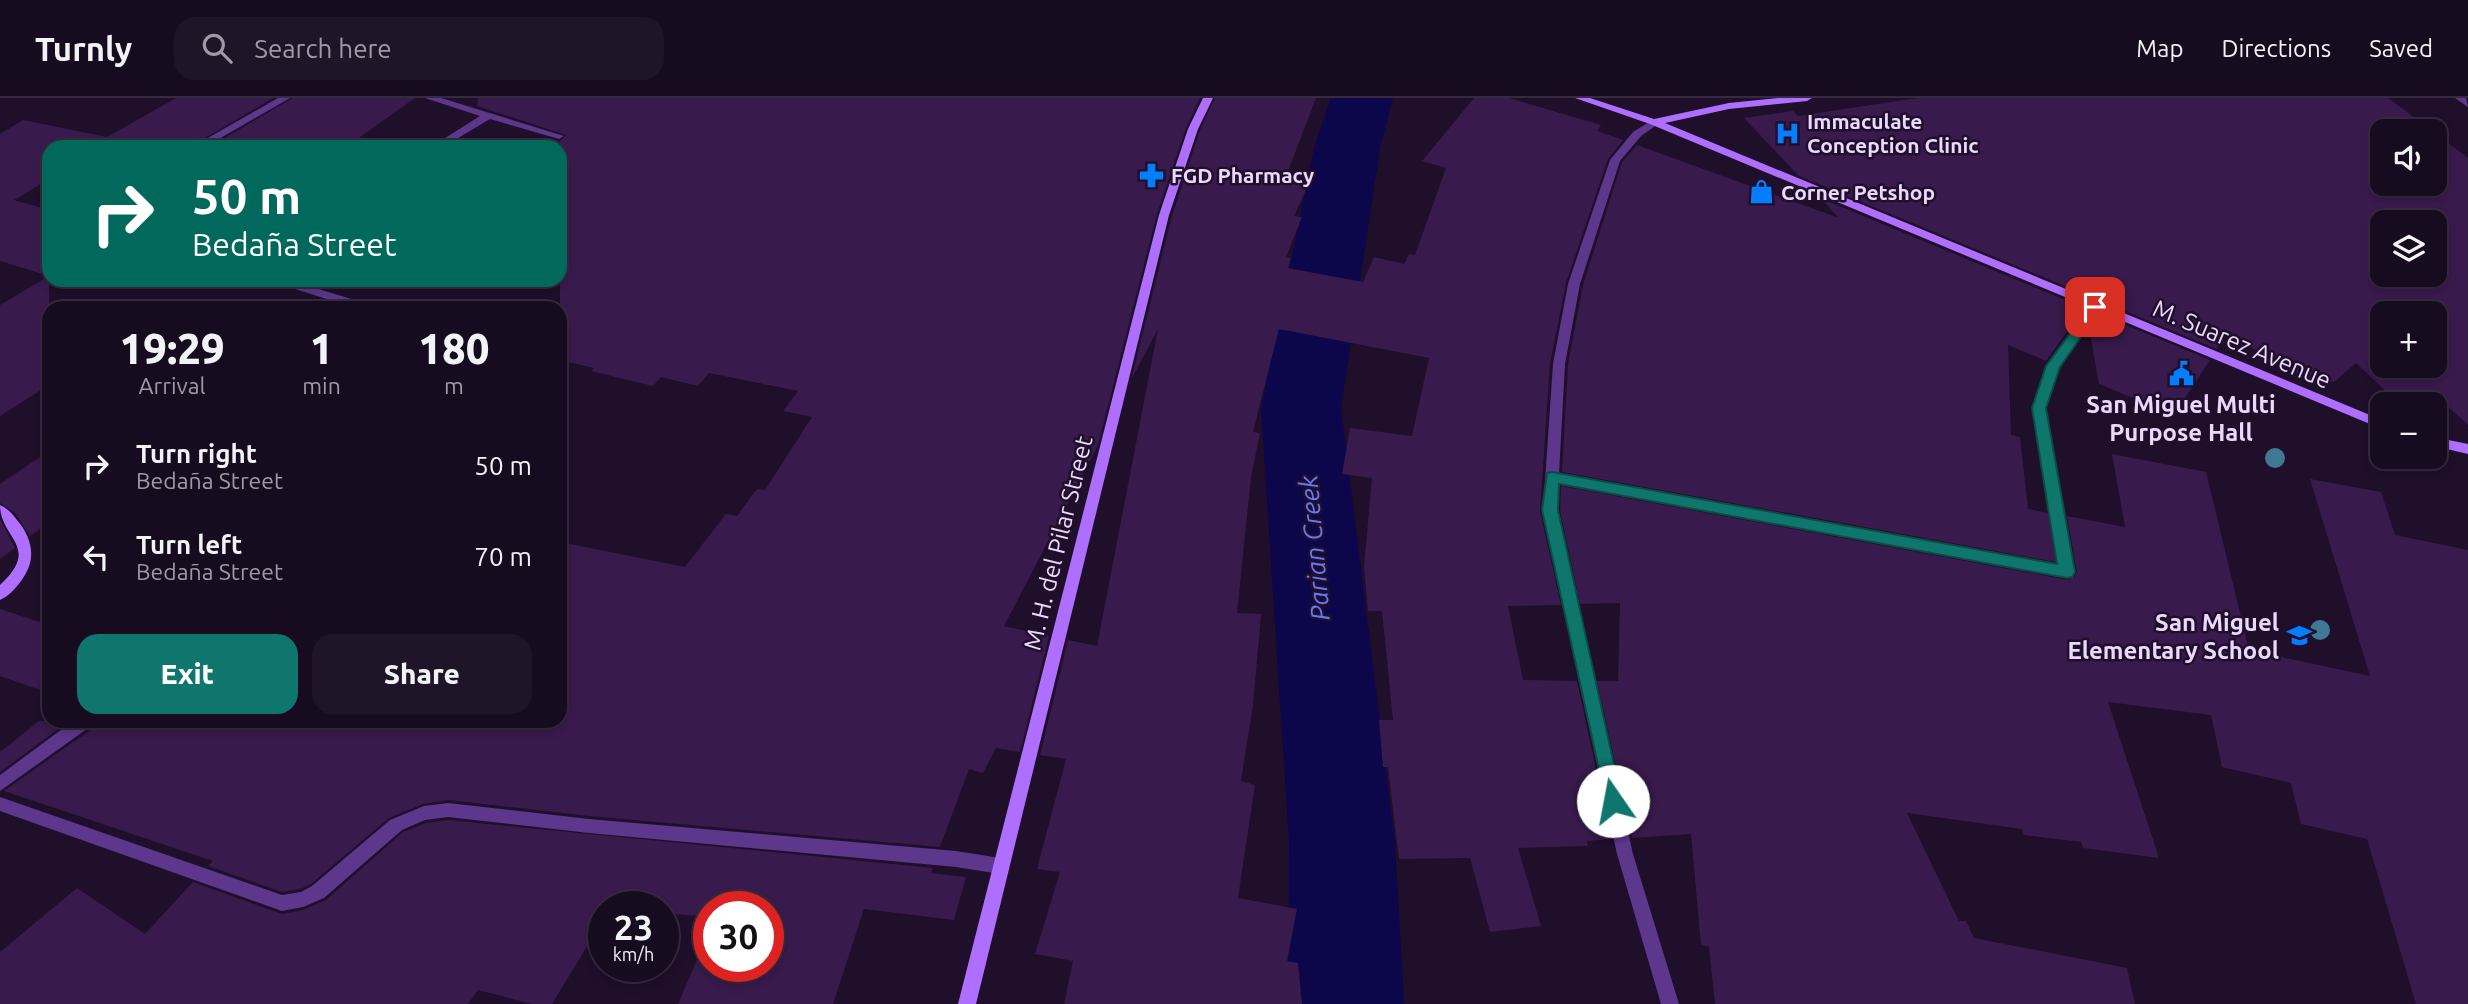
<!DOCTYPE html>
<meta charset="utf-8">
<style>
:root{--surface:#170b20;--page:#201429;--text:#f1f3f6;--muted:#9e9ba5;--line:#362b3e;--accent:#0f766e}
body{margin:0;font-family:Ubuntu,sans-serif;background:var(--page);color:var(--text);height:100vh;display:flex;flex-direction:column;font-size:26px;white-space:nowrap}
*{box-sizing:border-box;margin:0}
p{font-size:23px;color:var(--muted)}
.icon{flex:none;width:38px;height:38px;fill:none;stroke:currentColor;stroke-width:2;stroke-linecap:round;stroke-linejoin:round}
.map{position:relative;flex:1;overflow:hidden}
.drawer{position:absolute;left:42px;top:203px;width:525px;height:427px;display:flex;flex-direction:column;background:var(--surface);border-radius:21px;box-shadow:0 4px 10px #0003,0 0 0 2px var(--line)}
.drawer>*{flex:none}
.hud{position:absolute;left:42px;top:42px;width:525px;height:147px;border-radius:21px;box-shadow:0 4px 10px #0003,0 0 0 2px var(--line);background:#00695c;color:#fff;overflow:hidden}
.buttons{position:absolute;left:2370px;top:21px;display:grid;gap:14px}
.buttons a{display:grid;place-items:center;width:77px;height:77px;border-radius:14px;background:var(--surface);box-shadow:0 4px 10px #0003,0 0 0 2px var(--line);font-size:35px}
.speed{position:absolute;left:588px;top:793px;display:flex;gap:14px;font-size:35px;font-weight:700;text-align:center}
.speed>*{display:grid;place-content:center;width:91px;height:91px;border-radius:50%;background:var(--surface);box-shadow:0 4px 10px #0003,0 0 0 2px var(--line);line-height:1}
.speed small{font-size:18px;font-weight:400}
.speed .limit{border:10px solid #d22;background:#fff;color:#111}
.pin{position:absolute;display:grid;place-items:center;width:60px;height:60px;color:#fff;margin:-30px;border-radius:14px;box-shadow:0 4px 10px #0006}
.me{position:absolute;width:77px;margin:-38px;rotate:348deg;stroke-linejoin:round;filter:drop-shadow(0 0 5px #0008)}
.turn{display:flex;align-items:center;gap:24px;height:147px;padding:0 35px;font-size:32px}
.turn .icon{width:91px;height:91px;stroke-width:2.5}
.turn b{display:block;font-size:49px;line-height:60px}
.eta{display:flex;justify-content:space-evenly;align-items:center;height:119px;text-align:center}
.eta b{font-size:42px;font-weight:800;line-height:49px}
.cta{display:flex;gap:14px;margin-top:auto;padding:14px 35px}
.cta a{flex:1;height:80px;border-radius:21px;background:var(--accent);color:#fff;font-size:28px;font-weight:800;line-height:80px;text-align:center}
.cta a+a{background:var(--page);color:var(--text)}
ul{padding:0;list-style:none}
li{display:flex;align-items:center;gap:21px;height:91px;padding:0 35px}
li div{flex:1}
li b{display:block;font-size:26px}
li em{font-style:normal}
header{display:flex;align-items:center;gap:42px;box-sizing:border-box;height:98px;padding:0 35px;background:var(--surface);border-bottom:2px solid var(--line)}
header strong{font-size:33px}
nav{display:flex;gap:38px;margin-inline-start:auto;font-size:24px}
.search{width:490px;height:63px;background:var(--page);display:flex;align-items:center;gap:18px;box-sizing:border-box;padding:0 24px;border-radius:21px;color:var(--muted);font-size:26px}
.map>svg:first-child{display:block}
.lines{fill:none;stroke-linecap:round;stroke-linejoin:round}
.river{fill:#0b074a;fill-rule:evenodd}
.building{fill:#391a4c;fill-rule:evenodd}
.lane{fill:#5d378c;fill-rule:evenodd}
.street{fill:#5d378c;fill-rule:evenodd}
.secondary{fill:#ae6fff;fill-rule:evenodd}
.tree{fill:#407992}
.route{fill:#0f766e;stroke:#0a4d48;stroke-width:2}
.labels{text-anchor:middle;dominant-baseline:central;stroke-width:5;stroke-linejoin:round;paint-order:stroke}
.far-poi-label{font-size:21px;font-weight:bold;fill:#ecd8ff;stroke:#1f0f2a;text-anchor:start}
.street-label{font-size:24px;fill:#ecd8ff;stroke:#1f0f2a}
.poi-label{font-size:24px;font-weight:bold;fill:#ecd8ff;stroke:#1f0f2a}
.water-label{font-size:26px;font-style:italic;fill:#6678ff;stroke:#1f0f2a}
</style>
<header>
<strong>Turnly</strong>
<div class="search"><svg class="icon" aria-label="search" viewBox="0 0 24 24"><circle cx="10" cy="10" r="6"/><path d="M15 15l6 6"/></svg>Search here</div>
<nav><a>Map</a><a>Directions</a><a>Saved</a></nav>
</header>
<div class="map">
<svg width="2468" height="906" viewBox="0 0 2468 906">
<rect width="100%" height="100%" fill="#1f0f2a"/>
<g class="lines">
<!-- river -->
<path class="river" d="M1331,0H1393L1380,50L1341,310L1395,744L1404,906H1288L1289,744L1261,310L1314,50Z"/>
</g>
<!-- building -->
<g class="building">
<path d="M176,0H273L190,49H49V81L14,102L49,112V287L0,318V207L49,178L0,163V36L23,22L107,39Z"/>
<path d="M292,0H415L346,49H210Z"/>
<path d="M478,0H1200L1186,30L1157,116L1098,347L1004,528L1049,538L1020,654L996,650L983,675L969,671L940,749L589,718L448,702L423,706L389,720L311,786L300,791L282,794L208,768L213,763L4,693L93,630L95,623H560V444L685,469L726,416L737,418L757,391L765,392L812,319L783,313L798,293L709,275L698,288L661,279L653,288L591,273L594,270L560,262V43L566,37L477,8Z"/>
<path d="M1215,0H1316L1285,81L1309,85L1294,118L1302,119L1286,159L1291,160L1288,170L1363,184L1374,159L1404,166L1409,156L1415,157L1446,70L1422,63L1474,0H1509L1601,27L1597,33L1623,42L1608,61L1566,185L1550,266L1540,413L1561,507L1508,508L1523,582L1577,583L1611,741L1587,743L1588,748L1518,750L1541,828L1490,834L1470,760L1399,761L1388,669H1383L1379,622H1393L1382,513H1368L1364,469L1372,380L1342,376L1350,330L1412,338L1429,260L1279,231L1253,334L1260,335L1251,379L1237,515L1261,516L1253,607L1241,683L1255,687L1238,800L1297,811L1287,863L1298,865L1302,906H1064L1073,863L1035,856L1060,774L1037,771L1066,661L1040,657L1068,542L1097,548L1158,231L1131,282L1172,118L1200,32Z"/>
<path d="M1917,0H2388L2433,33H2382V86H2434V34L2468,60V327L2431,293L2389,296L2356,265L2334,284L2304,279L2227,236L2217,251L1799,78L1744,20L1793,13L1798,18ZM2382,124H2434V177H2382ZM2382,215H2434V268H2382Z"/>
<path d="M1637,47L1839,120L1820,100L2084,210L2046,263L2008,247L2011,337L2020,339L2028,411L2048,415L2056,464L1562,374L1568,266L1583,187L1622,64Z"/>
<path d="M2099,216L2210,262L2174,317L2099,286L2089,230Z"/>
<path d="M49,353V425L30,438L15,415L0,405V386Z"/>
<path d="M2112,356L2206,374L2249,552L2370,578L2310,381L2381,394L2395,437L2468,452V906H2416L2367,741L2301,726L2291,685L2222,669L2211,617L2108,604L2159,760L2083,750L2081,744L2024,737L2022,731L1907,715L1959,823H1966L1974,840L2127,870L2135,906H1715L1709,849L1701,847L1691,736L1632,740L1597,583H1618L1620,505L1580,506L1560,413L1561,388L2068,482L2074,479L2077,474L2067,418L2125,429Z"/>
<path d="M0,421L15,450L0,461Z"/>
<path d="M0,511L49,527V595L0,578Z"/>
<path d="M39,623H69L0,674V654Z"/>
<path d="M448,722L933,770L931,775L966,779L954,822L864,811L833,906H678L708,836L691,834L698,818L663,815V808H604V839L594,837L552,906H532L478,892L468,906H0V854L77,790L145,836L193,784L282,816L303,812L326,802L403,734L426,725ZM709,808H768V868H709Z"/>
</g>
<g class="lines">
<!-- lane -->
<g class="lane">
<path d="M2455,0H2466L2468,9Z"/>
<path d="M73,623H93L91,628L0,693V677Z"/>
<path d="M0,699L282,797L301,794L312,788L390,722L424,708L448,705L589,721L956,753L1000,760L1006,763L1008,768L1006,773L1000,776L956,769L589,735L448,719L425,722L402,732L324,800L303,809L282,813L0,713Z"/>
</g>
<!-- street -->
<g class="street">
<path d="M278,0H290L205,49H192Z"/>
<path d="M425,0H441L564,38L559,41L490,21L443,49H431L480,18Z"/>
<path d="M1654,21L1658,22V26L1641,38L1620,63L1580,186L1565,266L1559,376L2059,467L2033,310L2047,268L2091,206L2095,205L2101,209L2059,269L2045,310L2074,474L2072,478L2067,479L1558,385L1557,413L1633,756L1679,906H1661L1617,756L1543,413L1553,266L1568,186L1610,62L1633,34Z"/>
<path d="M271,182H289L371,207L373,210H355L273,184Z"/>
</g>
<!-- secondary -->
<g class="secondary">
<path d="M1203,0H1213L1198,31L1169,117L976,906H958L1159,117L1188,31Z"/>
<path d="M1575,0H1590L1654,21L1729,5L1778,0H1812L1807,3L1729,11L1665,25L2382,322V331L1650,26Z"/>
<path d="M2434,339L2468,346V356L2434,348Z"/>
<path d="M0,407C7,410 12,415 17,422C33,441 37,462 21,483C15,491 9,498 0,502V487C42,448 0,441 0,407Z"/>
</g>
</g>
<!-- trees -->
<g class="tree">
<circle cx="2275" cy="360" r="10"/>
<circle cx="2320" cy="532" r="10"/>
</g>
<!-- route -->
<path class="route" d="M2095,205L2102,209L2060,269L2046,310L2075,474L2072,479L2067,480L1559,386L1558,412L1622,703L1620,708L1613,711L1607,708L1542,412L1547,375L1552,374L2057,466L2032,310L2046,268L2091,207Z"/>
<!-- icons -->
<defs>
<symbol id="hospital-bare" viewBox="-9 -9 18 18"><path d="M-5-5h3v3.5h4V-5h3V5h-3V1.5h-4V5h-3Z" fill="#047eff" stroke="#1f0f2a" stroke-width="2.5" paint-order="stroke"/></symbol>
<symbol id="pharmacy-bare" viewBox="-9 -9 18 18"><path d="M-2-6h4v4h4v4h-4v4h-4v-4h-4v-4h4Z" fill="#047eff" stroke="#1f0f2a" stroke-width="2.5" paint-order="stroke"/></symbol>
<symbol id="shop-bare" viewBox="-9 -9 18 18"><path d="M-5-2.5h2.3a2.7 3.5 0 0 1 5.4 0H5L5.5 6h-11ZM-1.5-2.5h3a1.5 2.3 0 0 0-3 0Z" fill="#047eff" stroke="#1f0f2a" stroke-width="2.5" paint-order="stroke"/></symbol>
<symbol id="civic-bare" viewBox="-9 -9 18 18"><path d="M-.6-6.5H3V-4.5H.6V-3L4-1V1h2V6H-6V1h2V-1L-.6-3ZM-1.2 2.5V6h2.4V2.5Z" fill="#047eff" stroke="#1f0f2a" stroke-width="2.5" paint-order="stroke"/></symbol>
<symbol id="school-bare" viewBox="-9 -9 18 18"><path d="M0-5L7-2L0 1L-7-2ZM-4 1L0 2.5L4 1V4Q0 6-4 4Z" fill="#047eff" stroke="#1f0f2a" stroke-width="2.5" paint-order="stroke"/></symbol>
</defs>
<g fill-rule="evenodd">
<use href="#hospital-bare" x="1770" y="18" width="35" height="35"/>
<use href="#pharmacy-bare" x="1134" y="60" width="35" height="35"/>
<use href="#shop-bare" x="1744" y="76" width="35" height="35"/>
<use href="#civic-bare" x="2164" y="258" width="35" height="35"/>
<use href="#school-bare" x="2282" y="520" width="35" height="35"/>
</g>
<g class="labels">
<!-- far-poi labels -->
<g class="far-poi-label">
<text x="1807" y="23">Immaculate<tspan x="1807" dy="24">Conception Clinic</tspan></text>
<text x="1171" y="77">FGD Pharmacy</text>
<text x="1781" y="94">Corner Petshop</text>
</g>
<!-- street labels -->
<g class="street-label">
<text transform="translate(2242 246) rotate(23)">M. Suarez Avenue</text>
<text transform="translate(1058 445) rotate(-76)">M. H. del Pilar Street</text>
</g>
<!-- poi labels -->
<g class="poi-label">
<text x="2181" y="306">San Miguel Multi<tspan x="2181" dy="28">Purpose Hall</tspan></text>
<text x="2279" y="524" text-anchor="end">San Miguel<tspan x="2279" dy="28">Elementary School</tspan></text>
</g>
<!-- water labels -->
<g class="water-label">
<text transform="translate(1314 450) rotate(-95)">Parian Creek</text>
</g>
</g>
</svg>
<div class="buttons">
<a><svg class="icon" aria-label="sound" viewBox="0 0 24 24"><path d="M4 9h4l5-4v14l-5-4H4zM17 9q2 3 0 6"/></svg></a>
<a><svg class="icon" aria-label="layers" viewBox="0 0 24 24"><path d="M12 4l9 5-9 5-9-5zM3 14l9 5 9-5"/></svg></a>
<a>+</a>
<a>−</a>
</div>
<div class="speed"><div>23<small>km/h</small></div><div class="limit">30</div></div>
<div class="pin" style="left:2095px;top:209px;background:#d93025"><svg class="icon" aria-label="arrive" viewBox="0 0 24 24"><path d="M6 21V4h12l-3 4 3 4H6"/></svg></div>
<svg class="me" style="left:1613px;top:703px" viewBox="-20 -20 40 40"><circle r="19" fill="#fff"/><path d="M0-13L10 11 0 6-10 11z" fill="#0f766e"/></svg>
<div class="hud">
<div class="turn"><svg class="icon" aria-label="right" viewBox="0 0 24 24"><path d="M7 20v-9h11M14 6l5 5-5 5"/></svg><div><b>50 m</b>Bedaña Street</div></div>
</div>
<section class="drawer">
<div class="eta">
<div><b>19:29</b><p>Arrival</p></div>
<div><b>1</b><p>min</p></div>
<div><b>180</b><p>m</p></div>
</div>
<ul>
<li><svg class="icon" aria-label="right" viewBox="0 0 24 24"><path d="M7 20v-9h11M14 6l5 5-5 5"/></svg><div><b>Turn right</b><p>Bedaña Street</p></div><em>50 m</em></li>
<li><svg class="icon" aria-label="left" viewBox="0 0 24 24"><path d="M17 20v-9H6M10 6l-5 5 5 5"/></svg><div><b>Turn left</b><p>Bedaña Street</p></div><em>70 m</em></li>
</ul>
<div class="cta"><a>Exit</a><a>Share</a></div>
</section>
</div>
